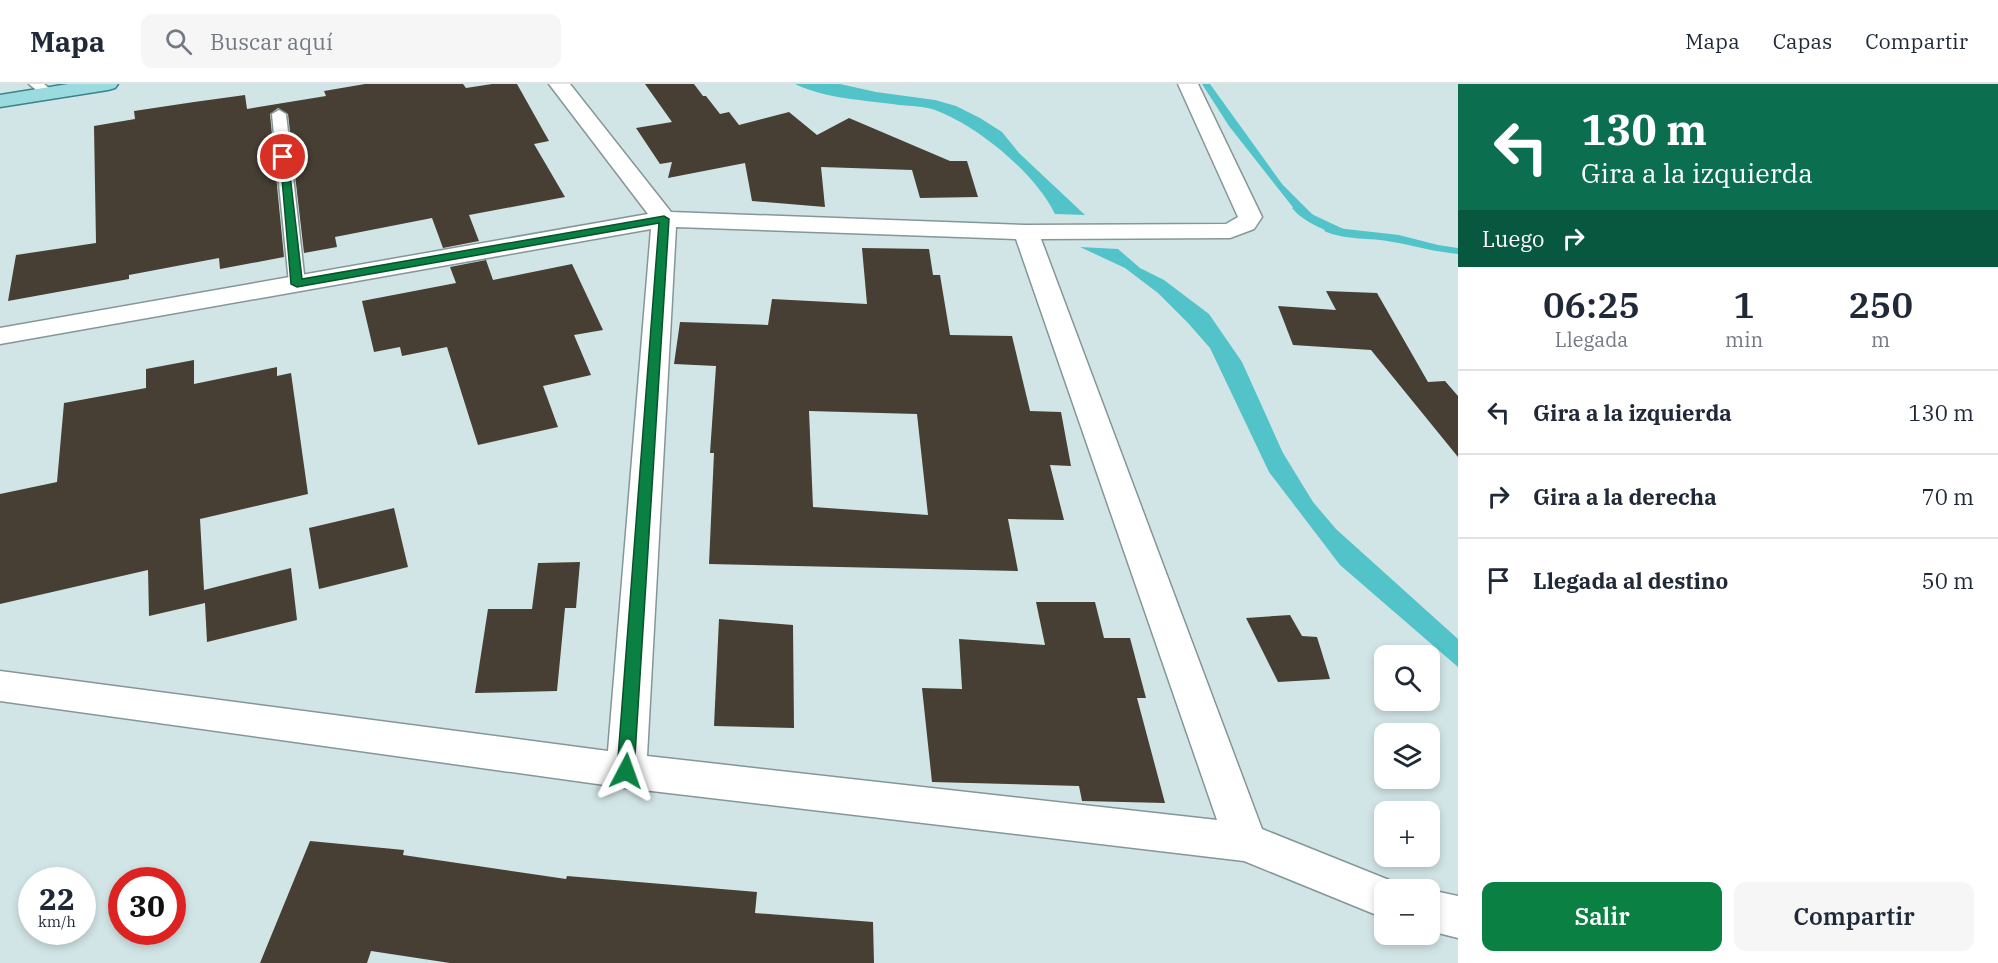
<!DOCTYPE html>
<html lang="es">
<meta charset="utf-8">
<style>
:root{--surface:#fff;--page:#f6f6f7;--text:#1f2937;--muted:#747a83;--line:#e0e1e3;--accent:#0b8043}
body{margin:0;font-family:"IBM Plex Serif",serif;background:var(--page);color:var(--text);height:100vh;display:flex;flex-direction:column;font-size:22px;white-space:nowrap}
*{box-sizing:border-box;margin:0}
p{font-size:20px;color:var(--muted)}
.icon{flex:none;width:33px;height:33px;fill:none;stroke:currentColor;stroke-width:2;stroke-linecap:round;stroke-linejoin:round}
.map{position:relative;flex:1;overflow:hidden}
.details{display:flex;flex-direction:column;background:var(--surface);width:540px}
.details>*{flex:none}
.banner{background:#0b6e4f;color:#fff;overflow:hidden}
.buttons{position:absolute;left:1374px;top:561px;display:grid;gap:12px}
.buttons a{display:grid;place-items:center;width:66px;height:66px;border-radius:12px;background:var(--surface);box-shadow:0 3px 9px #0003;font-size:30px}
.speed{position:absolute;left:18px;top:783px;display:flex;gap:12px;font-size:30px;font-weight:700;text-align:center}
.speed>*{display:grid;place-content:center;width:78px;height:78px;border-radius:50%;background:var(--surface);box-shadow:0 3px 9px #0003;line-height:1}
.speed small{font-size:15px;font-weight:400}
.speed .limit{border:9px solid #d22;background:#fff;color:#111}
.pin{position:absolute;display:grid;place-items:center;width:51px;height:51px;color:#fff;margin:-26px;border:3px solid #fff;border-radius:50%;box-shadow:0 2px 6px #0007}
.me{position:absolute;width:66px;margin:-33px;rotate:4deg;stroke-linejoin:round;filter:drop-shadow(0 0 4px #0008)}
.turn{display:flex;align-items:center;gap:21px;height:126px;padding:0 24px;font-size:27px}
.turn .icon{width:78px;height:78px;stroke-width:2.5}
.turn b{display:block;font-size:42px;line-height:51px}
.then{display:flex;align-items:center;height:57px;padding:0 24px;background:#0003;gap:12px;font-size:22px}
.eta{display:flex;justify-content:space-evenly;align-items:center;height:102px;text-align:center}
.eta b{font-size:36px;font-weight:600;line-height:42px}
.button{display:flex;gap:12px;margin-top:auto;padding:12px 24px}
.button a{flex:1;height:69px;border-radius:12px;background:var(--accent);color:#fff;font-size:24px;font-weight:600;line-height:69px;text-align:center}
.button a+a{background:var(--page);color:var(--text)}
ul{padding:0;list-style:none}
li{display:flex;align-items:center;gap:18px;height:84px;padding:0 24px;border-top:2px solid var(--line)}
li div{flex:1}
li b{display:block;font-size:22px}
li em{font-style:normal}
header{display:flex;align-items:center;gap:36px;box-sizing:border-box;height:84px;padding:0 30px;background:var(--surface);border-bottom:2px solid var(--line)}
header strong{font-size:28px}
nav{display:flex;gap:33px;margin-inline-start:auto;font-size:21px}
.search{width:420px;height:54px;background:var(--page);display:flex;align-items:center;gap:15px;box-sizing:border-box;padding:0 21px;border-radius:12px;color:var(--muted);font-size:22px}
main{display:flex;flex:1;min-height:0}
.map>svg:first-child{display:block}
.water{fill:#52c3c9}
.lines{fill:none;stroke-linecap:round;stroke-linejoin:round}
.stream{fill:#52c3c9;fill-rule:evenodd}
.building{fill:#473f34;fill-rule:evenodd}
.service-casing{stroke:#859697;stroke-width:3}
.minor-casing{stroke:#859697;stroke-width:3}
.primary-casing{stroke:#3a8388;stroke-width:3}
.service{fill:#fff;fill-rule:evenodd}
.minor{fill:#fff;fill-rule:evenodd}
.primary{fill:#9adbdf;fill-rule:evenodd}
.route{fill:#0b8043;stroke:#07532c;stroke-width:1.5}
</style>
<header>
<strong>Mapa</strong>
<div class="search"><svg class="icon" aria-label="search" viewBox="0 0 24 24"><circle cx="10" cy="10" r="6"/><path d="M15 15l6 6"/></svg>Buscar aquí</div>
<nav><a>Mapa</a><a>Capas</a><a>Compartir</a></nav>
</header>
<main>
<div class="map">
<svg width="1458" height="879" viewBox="0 0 1458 879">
<rect width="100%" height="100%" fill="#d2e5e6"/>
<!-- water -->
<g class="water">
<path d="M795,0H840L876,8L935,16L956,22L980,34L1002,48L1019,69L1085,131L1055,130C1035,89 978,42 935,26C924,22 910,22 899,21C865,16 826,15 795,0Z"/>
<path d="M1202,0H1210L1282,100L1315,133L1306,134L1299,131L1229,42Z"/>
<path d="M1328,143L1399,151L1438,161L1458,164V170C1436,168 1415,162 1393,158C1369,153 1348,157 1324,147Z"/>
<path d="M1080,163L1118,165L1140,184L1164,196L1209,230L1242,278L1283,369L1313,418L1336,445L1458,555V583L1340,481L1269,388L1210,264L1188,239L1158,209L1125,184Z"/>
</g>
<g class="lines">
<!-- stream -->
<path class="stream" d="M1297,121L1305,127L1352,149L1347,152C1330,150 1303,138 1292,124Z"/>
</g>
<!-- building -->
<g class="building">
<path d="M365,0H463L466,4L492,0H517L549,57L534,60L565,113L469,131L479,157L443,164L432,134L335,153L337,163L304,169L288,30L278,24L270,30L284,173L220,185L219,174L129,191V195L8,217L16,171L96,159L94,42L135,35L134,27L194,18L245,11L247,25L326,12L324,7Z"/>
<path d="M645,0H694L703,12H706L720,30L729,28L739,41L789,28L817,51L849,34L950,77H967L978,113L920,114L912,86L821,83L825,123L752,117L745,79L668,94L672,78L660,80L636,44L672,38Z"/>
<path d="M862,164L929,165L933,191H940L950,251L1012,252L1030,327L1061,328L1071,382L1050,381L1064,436L1008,435L1018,487L709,480L714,369H710L716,282L674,280L680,238L768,241L772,215L867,220ZM809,327L917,330L928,431L813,423Z"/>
<path d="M486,176L493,196L572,180L603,246L574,251L591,291L543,302L558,343L478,361L447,263L402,272L400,263L374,268L362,217L456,199L450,183Z"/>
<path d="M1326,207L1377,209L1428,298L1445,297L1458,312V373L1371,266L1293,261L1278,222L1336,226Z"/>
<path d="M194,276V300L277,283V292L291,289L308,410L200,435L204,506L291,484L297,536L207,558L205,519L149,532L148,486L0,520V410L57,398L64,319L146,304V285Z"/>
<path d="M394,424L408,483L319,505L309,444Z"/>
<path d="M580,478L576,524H565L557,607L475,609L488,525H532L538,479Z"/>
<path d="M1036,518H1095L1104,554H1130L1146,614H1137L1165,719L1082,717L1079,702L932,698L922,604L962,605L959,555L1045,561Z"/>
<path d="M1290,531L1302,552L1317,553L1330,595L1278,598L1246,534Z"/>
<path d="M719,535L793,541L794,644L714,642Z"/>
<path d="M310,757L404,766L403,771L566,795L567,792L757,808L755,829L873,838L874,879H450L371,867L367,879H260Z"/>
</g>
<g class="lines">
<defs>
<g id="service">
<path d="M29,0H44L54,8L52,11H42Z"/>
<path d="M279,26L286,30L305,199L297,204L289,199L272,30Z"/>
</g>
<g id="minor">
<path d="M549,0H570L671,128L1026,141L1226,140L1238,133L1178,0H1198L1262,133L1254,145L1230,154L1041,155L1262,745L1399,800L1402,806H1384V834L1244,777L626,704L0,617V587L608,667L651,145L0,260V244L648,130ZM676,143L1016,155L1217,736L647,672Z"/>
<path d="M1430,806L1458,812V854L1430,847Z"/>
</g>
<path id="primary" d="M68,0H118L115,4L108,6L0,23V11Z"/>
</defs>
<!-- service casing -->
<use href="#service" class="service-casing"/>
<!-- minor casing -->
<use href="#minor" class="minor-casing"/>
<!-- primary casing -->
<use href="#primary" class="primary-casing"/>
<!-- service -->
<use href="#service" class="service"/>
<!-- minor -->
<use href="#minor" class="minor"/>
<!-- primary -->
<use href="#primary" class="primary"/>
</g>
<!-- route -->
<path class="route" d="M280,71L288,73L302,195L664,132L669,135L634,687L631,692L626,694L620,692L617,687L659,139L297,203L291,200Z"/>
</svg>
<div class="buttons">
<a><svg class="icon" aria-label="search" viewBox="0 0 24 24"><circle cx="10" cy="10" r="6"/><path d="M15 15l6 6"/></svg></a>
<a><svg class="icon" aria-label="layers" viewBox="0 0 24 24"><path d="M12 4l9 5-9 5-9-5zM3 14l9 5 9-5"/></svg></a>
<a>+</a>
<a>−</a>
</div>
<div class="speed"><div>22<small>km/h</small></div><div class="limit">30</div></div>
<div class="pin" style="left:283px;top:73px;background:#d93025"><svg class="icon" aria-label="arrive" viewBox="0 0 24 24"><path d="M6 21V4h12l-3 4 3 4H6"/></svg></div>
<svg class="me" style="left:626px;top:687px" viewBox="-20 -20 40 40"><path d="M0-17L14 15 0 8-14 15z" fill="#0b8043" stroke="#fff" stroke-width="4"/></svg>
</div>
<section class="details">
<div class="banner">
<div class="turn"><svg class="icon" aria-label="left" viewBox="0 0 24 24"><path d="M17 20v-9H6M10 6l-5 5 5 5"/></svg><div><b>130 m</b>Gira a la izquierda</div></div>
<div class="then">Luego<svg class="icon" aria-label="right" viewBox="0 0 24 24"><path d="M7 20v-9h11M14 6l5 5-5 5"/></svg></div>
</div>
<div class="eta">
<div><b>06:25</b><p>Llegada</p></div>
<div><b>1</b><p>min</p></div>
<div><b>250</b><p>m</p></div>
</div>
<ul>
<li><svg class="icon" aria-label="left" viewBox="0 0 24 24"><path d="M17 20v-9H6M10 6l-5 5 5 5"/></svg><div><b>Gira a la izquierda</b></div><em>130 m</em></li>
<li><svg class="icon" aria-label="right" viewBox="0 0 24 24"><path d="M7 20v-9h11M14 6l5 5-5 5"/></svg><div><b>Gira a la derecha</b></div><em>70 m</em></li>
<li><svg class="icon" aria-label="arrive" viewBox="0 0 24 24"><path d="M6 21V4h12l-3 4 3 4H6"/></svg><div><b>Llegada al destino</b></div><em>50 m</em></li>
</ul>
<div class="button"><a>Salir</a><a>Compartir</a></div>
</section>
</main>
